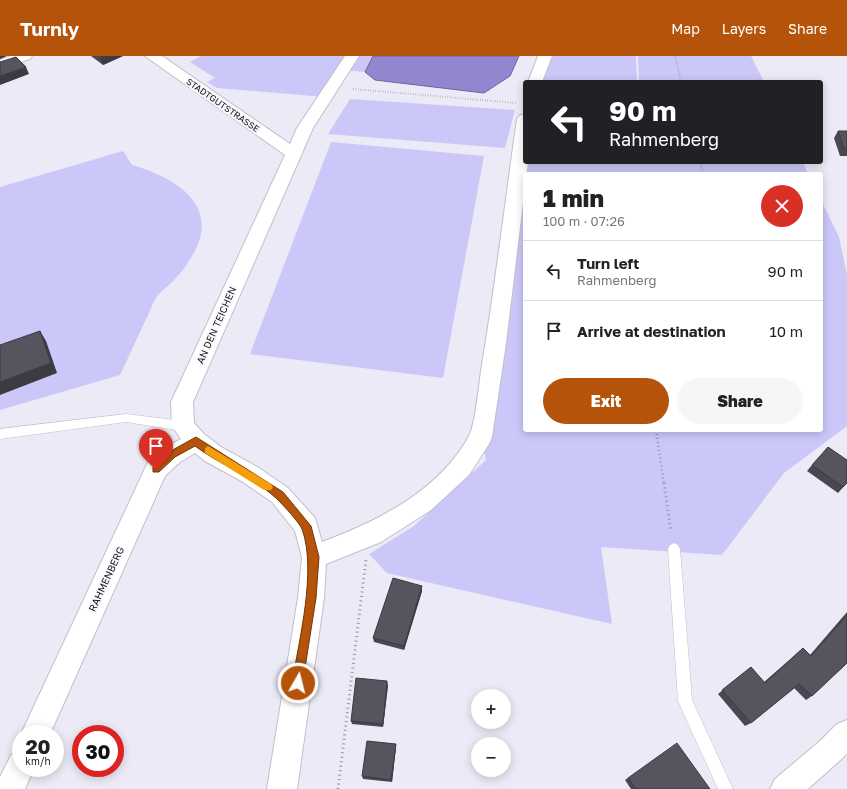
<!DOCTYPE html>
<meta charset="utf-8">
<style>
:root{--surface:#fff;--page:#f6f6f6;--text:#222;--muted:#767676;--line:#e0e0e0;--accent:#b45309}
body{margin:0;font-family:"Golos Text",sans-serif;background:var(--page);color:var(--text);height:100vh;display:flex;flex-direction:column;font-size:15px;white-space:nowrap}
*{box-sizing:border-box;margin:0}
p{font-size:13px;color:var(--muted)}
.icon{flex:none;width:22px;height:22px;fill:none;stroke:currentColor;stroke-width:2;stroke-linecap:round;stroke-linejoin:round}
.map{position:relative;flex:1;overflow:hidden}
.panel{position:absolute;left:523px;top:116px;width:300px;height:260px;display:flex;flex-direction:column;background:var(--surface);border-radius:4px;box-shadow:0 2px 10px #0003}
.panel>*{flex:none}
.banner{position:absolute;left:523px;top:24px;width:300px;height:84px;border-radius:4px;box-shadow:0 2px 10px #0003;background:#202124;color:#fff;overflow:hidden}
.fabs{position:absolute;left:471px;top:633px;display:grid;gap:8px}
.fabs a{display:grid;place-items:center;width:40px;height:40px;border-radius:50%;background:var(--surface);box-shadow:0 2px 10px #0003;font-size:20px}
.speed{position:absolute;left:12px;top:669px;display:flex;gap:8px;font-size:20px;font-weight:700;text-align:center}
.speed>*{display:grid;place-content:center;width:52px;height:52px;border-radius:50%;background:var(--surface);box-shadow:0 2px 10px #0003;line-height:1}
.speed small{font-size:10px;font-weight:400}
.speed .limit{border:6px solid #d22;background:#fff;color:#111}
.pin{position:absolute;display:grid;place-items:center;width:34px;height:34px;color:#fff;margin:-41px -17px;border-radius:50% 50% 50% 0;rotate:-45deg;box-shadow:0 0 4px #0007}
.pin .icon{rotate:45deg}
.me{position:absolute;width:44px;margin:-22px;rotate:8deg;stroke-linejoin:round;filter:drop-shadow(0 0 3px #0008)}
.turn{display:flex;align-items:center;gap:14px;height:84px;padding:0 20px;font-size:18px}
.turn .icon{width:52px;height:52px;stroke-width:2.5}
.turn b{display:block;font-size:28px;line-height:34px}
.round{display:grid;place-items:center;flex:none;width:42px;height:42px;border-radius:21px;background:var(--page)}
.summary{display:flex;align-items:center;justify-content:space-between;height:68px;padding:0 20px}
h1{font-size:24px;font-weight:800;line-height:30px}
.cta{display:flex;gap:8px;margin-top:auto;padding:8px 20px}
.cta a{flex:1;height:46px;border-radius:24px;background:var(--accent);color:#fff;font-size:16px;font-weight:800;line-height:46px;text-align:center}
.cta a+a{background:var(--page);color:var(--text)}
ul{padding:0;list-style:none}
li{display:flex;align-items:center;gap:12px;height:60px;padding:0 20px;border-top:1px solid var(--line)}
li div{flex:1}
li b{display:block;font-size:15px}
li em{font-style:normal}
header{display:flex;align-items:center;gap:24px;box-sizing:border-box;height:56px;padding:0 20px;background:var(--accent);color:#fff}
header strong{font-size:19px}
nav{display:flex;gap:22px;margin-inline-start:auto;font-size:14px}
.map>svg:first-child{display:block}
.green{fill:#cbc7f9}
.water{fill:#9187d1;stroke:#6c649a}
.lines{fill:none;stroke-linecap:round;stroke-linejoin:round}
.service-casing{stroke:#c0bfcb;stroke-width:1}
.minor-casing{stroke:#c0bfcb;stroke-width:2}
.primary-casing{stroke:#c0bfcb;stroke-width:2}
.path-far2{stroke:#96959e;stroke-width:2;stroke-dasharray:0.5 2;stroke-linecap:butt}
.path-far1{stroke:#96959e;stroke-width:2.5;stroke-dasharray:1 3;stroke-linecap:butt}
.path{stroke:#96959e;stroke-width:3;stroke-dasharray:1 3.5;stroke-linecap:butt}
.service{fill:#fff;fill-rule:evenodd}
.minor{fill:#fff;fill-rule:evenodd}
.primary{fill:#fff;fill-rule:evenodd}
.wall{fill:#494852}
.shaded-wall{fill:#3c3b42}
.building{fill:#55545f;stroke:#3c3b42}
.route{fill:#b45309;stroke:#753606}
.slow{fill:#f59e0b}
.labels{text-anchor:middle;dominant-baseline:central;stroke-width:4;stroke-linejoin:round;paint-order:stroke}
.far-street-label{font-size:9px;fill:#141418;stroke:#f8f8fd}
.street-label{font-size:10px;fill:#141418;stroke:#f8f8fd}
</style>
<header>
<strong>Turnly</strong>
<nav><a>Map</a><a>Layers</a><a>Share</a></nav>
</header>
<div class="map">
<svg width="847" height="733" viewBox="0 0 847 733">
<rect width="100%" height="100%" fill="#ebeaf6"/>
<!-- green -->
<g class="green">
<path d="M201,0H373L365,16L343,14L325,41L217,32L207,26L215,22L190,6Z"/>
<path d="M545,0H636L637,26H535Z"/>
<path d="M638,0H751L764,26H639Z"/>
<path d="M350,43L515,54L505,92L328,78Z"/>
<path d="M331,86L484,100L443,322L250,298Z"/>
<path d="M123,95L132,109C174,121 223,149 192,200C187,209 181,217 174,224C169,230 163,233 158,239C153,245 151,254 147,261C138,280 129,300 120,319L0,354V131Z"/>
<path d="M525,106H803L808,118H525V374H821V144L839,181L847,219V370L784,417L722,499L601,491L612,568L387,517L369,498L414,470L486,404L481,381Z"/>
</g>
<!-- water -->
<path class="water" d="M373,0H519L510,20L484,37L375,24L365,16Z"/>
<g class="lines">
<defs>
<g id="service">
<path d="M126,358L183,365L187,367L189,370L187,373L183,375L126,366L0,383V373Z"/>
<path d="M674,487L678,489L680,493L692,644L733,733H718L678,645L668,493L670,489Z"/>
</g>
<g id="minor">
<path d="M11,0H32L30,3L0,13V4Z"/>
<path d="M145,0H162L290,88L297,72L345,0H359L313,72L193,346L194,367L204,378L221,391L259,412L288,432L315,462L322,486C378,465 439,435 469,380C475,370 479,329 481,315C495,231 505,147 517,63L519,60L525,58V106H528L506,287L492,381L489,388L469,419L431,454L381,486L326,508L324,542L297,733H267L298,542L302,501L295,475L272,446L243,426L205,405L195,397L180,406L165,420L50,678H21L148,406L164,392L181,383L172,370L171,346L285,99Z"/>
<path d="M538,0H552L542,26H528Z"/>
<path d="M21,694V712H34L25,733H0V721L11,699Z"/>
</g>
<path id="primary" d="M847,664V698L808,733H770L775,723L820,685L837,668Z"/>
</defs>
<!-- service casing -->
<use href="#service" class="service-casing"/>
<!-- minor casing -->
<use href="#minor" class="minor-casing"/>
<!-- primary casing -->
<use href="#primary" class="primary-casing"/>
<!-- path-far2 -->
<g class="path-far2">
<path d="M675,0L681,26"/>
<path d="M353,33L517,47"/>
<path d="M700,106L703,118"/>
</g>
<!-- path-far1 -->
<path class="path-far1" d="M656,374L664,428"/>
<!-- path -->
<g class="path">
<path d="M664,427L671,476"/>
<path d="M338,733L366,504"/>
</g>
<!-- service -->
<use href="#service" class="service"/>
<!-- minor -->
<use href="#minor" class="minor"/>
<!-- primary -->
<use href="#primary" class="primary"/>
</g>
<!-- wall -->
<g class="wall">
<path d="M91,0H123L103,9Z"/>
<path d="M838,75H847V100H840L834,82Z"/>
<path d="M812,409L847,427L838,437L807,415Z"/>
<path d="M422,530V535L404,594L374,586L373,582Z"/>
<path d="M847,556V607L812,640L806,644L794,632L751,667L745,670L718,638L751,611L764,626L803,592L810,599Z"/>
<path d="M388,629L383,671L352,668L351,665Z"/>
<path d="M396,688V691L392,726L363,723L362,720Z"/>
<path d="M628,722L710,733H631L625,724Z"/>
</g>
<!-- shaded-wall -->
<g class="shaded-wall">
<path d="M0,0H7L0,3Z"/>
<path d="M100,0H123L103,9Z"/>
<path d="M26,11L29,18L0,29V20Z"/>
<path d="M40,275L46,285L57,317L0,339V326Z"/>
<path d="M422,530V535L404,594V590Z"/>
<path d="M387,625L388,629L383,671V668Z"/>
<path d="M396,688V691L392,726L391,724Z"/>
</g>
<!-- building -->
<g class="building">
<path d="M16,1L26,11L0,20V6Z"/>
<path d="M838,75H847V93H844Z"/>
<path d="M40,275L51,307L0,326V289Z"/>
<path d="M828,391L847,404V427L843,431L812,409Z"/>
<path d="M393,522L422,530L404,590L373,582Z"/>
<path d="M847,559V607L812,640L799,628L751,667L722,634L751,611L765,627L803,592L811,600Z"/>
<path d="M356,622L387,625L383,668L351,665Z"/>
<path d="M367,685L396,688L391,724L362,720Z"/>
<path d="M677,687L710,733H636L628,722Z"/>
</g>
<!-- route -->
<path class="route" d="M196,381L283,436L311,470L319,501L316,542L302,631L298,633L294,631L292,627C299,584 317,514 302,473C299,466 283,449 277,443C254,421 220,409 195,390L175,401L159,416H153V411L169,396Z"/>
<!-- slow -->
<path class="slow" d="M208,390L271,428L273,431L271,434H264L205,397V392Z"/>
<g class="labels">
<!-- far-street labels -->
<g class="far-street-label">
<text transform="translate(223 49) rotate(35)">STADTGUTSTRASSE</text>
</g>
<!-- street labels -->
<g class="street-label">
<text transform="translate(216 269) rotate(-66)">AN DEN TEICHEN</text>
<text transform="translate(106 523) rotate(-65)">RAHMENBERG</text>
</g>
</g>
</svg>
<div class="fabs">
<a>+</a>
<a>−</a>
</div>
<div class="speed"><div>20<small>km/h</small></div><div class="limit">30</div></div>
<div class="pin" style="left:156px;top:414px;background:#d93025"><svg class="icon" aria-label="arrive" viewBox="0 0 24 24"><path d="M6 21V4h12l-3 4 3 4H6"/></svg></div>
<svg class="me" style="left:298px;top:627px" viewBox="-20 -20 40 40"><circle r="17" fill="#b45309" stroke="#fff" stroke-width="3"/><path d="M0-11L8 9 0 5-8 9z" fill="#fff"/></svg>
<div class="banner">
<div class="turn"><svg class="icon" aria-label="left" viewBox="0 0 24 24"><path d="M17 20v-9H6M10 6l-5 5 5 5"/></svg><div><b>90 m</b>Rahmenberg</div></div>
</div>
<section class="panel">
<div class="summary"><div><h1>1 min</h1><p>100 m · 07:26</p></div><a class="round" style="background:#d93025;color:#fff"><svg class="icon" aria-label="close" viewBox="0 0 24 24"><path d="M6 6l12 12M18 6L6 18"/></svg></a></div>
<ul>
<li><svg class="icon" aria-label="left" viewBox="0 0 24 24"><path d="M17 20v-9H6M10 6l-5 5 5 5"/></svg><div><b>Turn left</b><p>Rahmenberg</p></div><em>90 m</em></li>
<li><svg class="icon" aria-label="arrive" viewBox="0 0 24 24"><path d="M6 21V4h12l-3 4 3 4H6"/></svg><div><b>Arrive at destination</b></div><em>10 m</em></li>
</ul>
<div class="cta"><a>Exit</a><a>Share</a></div>
</section>
</div>
